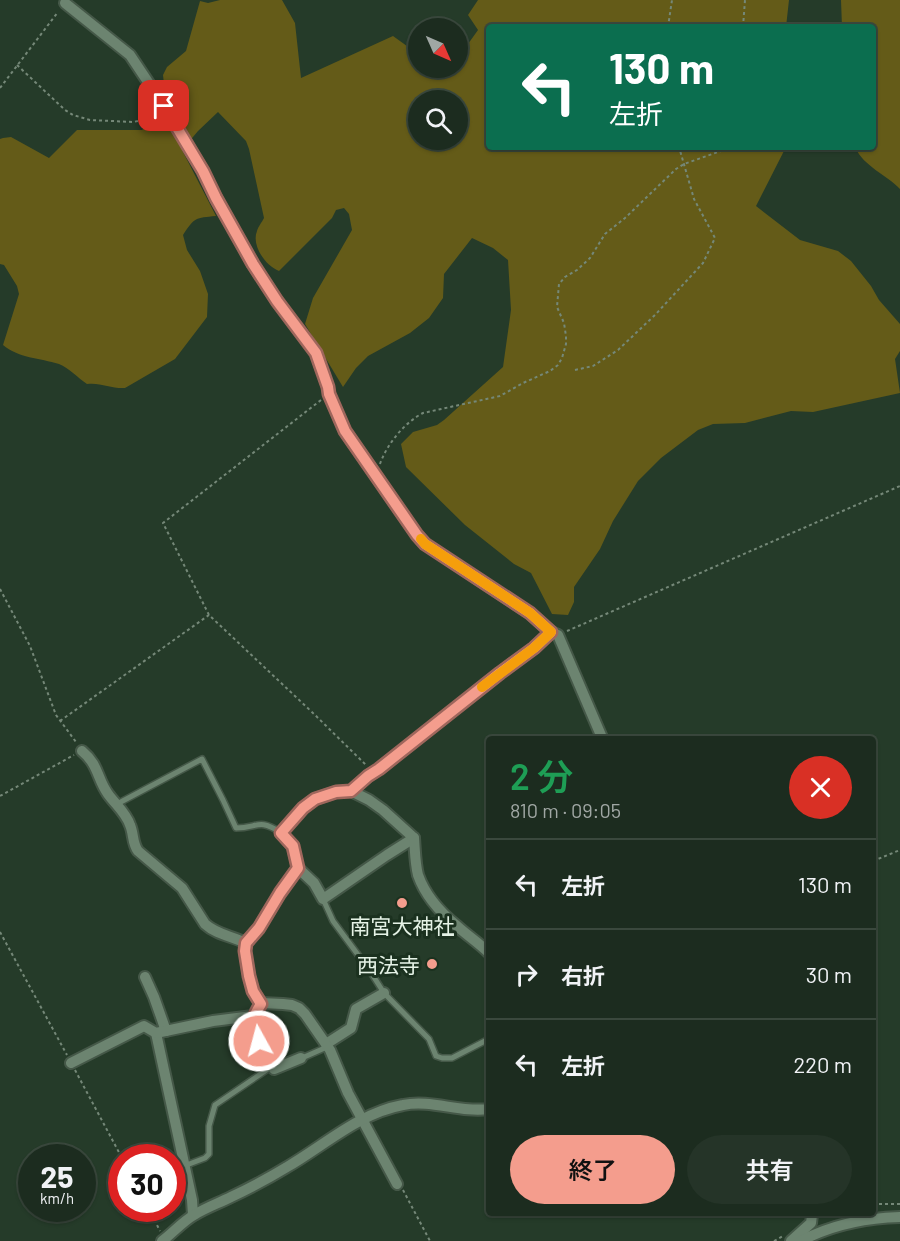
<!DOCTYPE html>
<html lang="ja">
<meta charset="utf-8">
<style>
:root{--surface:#1c2c1f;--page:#253428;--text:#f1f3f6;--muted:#a0a7a4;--line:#3a483d;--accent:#f49d8d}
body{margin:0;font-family:Barlow,"Noto Sans JP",sans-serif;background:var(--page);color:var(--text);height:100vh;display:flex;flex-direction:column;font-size:22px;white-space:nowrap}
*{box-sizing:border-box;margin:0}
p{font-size:20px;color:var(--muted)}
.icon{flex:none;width:33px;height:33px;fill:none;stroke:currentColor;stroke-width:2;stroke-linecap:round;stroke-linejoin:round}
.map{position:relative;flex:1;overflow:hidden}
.panel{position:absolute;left:486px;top:736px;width:390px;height:480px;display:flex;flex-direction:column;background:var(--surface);border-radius:6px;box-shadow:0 2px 4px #0004,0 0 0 2px var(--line)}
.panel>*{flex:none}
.top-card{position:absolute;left:486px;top:24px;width:390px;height:126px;border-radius:6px;box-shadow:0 2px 4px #0004,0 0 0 2px var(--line);background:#0b6e4f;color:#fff;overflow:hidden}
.needle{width:39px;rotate:135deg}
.buttons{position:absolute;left:408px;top:18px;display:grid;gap:12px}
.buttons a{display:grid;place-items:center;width:60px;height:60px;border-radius:50%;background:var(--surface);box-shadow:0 2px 4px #0004,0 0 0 2px var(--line);font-size:30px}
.speed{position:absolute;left:18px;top:1144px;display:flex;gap:12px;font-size:30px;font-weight:700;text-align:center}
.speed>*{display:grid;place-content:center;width:78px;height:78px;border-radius:50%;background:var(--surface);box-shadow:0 2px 4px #0004,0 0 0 2px var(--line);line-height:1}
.speed small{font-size:15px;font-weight:400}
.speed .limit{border:9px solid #d22;background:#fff;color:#111}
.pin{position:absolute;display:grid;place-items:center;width:51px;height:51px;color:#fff;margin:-26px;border-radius:12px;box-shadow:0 3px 9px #0006}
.me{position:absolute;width:66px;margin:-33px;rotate:353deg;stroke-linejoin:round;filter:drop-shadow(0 0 4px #0008)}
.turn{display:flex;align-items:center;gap:21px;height:126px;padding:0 24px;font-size:27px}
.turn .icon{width:78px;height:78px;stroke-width:2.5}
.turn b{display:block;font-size:42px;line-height:51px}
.round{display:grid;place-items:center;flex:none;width:63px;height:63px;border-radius:32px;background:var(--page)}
.headline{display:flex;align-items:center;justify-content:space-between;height:102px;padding:0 24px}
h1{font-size:36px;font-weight:600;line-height:45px;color:#1e9e55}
.cta{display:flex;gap:12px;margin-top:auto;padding:12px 24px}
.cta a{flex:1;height:69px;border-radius:36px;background:var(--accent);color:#111;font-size:24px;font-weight:600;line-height:69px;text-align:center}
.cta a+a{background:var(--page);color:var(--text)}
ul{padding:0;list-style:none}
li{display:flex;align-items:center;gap:18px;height:90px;padding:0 24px;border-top:2px solid var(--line)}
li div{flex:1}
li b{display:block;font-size:22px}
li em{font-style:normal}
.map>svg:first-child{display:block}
.green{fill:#645b18;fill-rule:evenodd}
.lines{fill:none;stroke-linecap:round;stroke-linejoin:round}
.lane-casing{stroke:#455848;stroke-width:8}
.street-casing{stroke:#455848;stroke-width:14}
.path{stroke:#758878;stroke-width:2;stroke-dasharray:3 3;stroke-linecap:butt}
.lane{stroke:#6c8470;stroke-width:5}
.street{stroke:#6c8470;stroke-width:10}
.route-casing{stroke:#9f665c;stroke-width:15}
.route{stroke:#f49d8d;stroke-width:10}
.slow{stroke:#f59e0b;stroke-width:10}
.poi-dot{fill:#f49d8d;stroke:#1b311f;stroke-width:2}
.labels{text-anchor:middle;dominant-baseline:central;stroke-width:6;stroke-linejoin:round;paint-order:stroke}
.poi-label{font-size:21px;fill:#e5f2e6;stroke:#1b311f}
</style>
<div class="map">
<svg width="900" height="1241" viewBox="0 0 900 1241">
<rect width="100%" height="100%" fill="#253b29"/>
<!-- green -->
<g class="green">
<path d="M220,0H282L295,23L301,78L393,36L418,54V68H439L447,73L451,68H458V58L478,30L468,15L478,0H789L786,27H489V147H786L756,206L800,240L838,251L851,261L871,286L879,300L900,324V351L895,359L900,393L813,412L791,411L745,423L713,424L698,430L661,458L638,481L613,521L600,549L574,587V602L568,615L552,614L531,573L514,564L465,525L406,467L401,444L413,432L437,425L444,420L503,367L511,310L508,260L493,248L472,238L444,274L443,298L429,318L410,333L368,356L356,368L343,387L305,324L313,298L352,230L349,214L344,208L336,210L332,218L279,271C266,266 251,246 257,231C258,227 262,222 264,218L249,149L246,141L218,112L198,131L182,150L216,216C195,218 195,217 183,235L187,250L200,271L208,294L207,317L175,359L125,388C112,389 100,382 87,384C78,378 69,368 59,364C40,358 18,358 3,345L19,294L17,286L4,265L0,264V139L3,138L11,137L49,158L77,130H142L174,100L164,84L163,75L167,67L186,51L200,1L208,3ZM418,100H458V140H418Z"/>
<path d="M841,0H900V189C886,174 864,167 855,147H873V27H842Z"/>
</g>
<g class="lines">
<defs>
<g id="lane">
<path d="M117,804L202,759L223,800L236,828C258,828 258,818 280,832"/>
<path d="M323,899L333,921L370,971L384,993L429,1039L436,1056L442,1058H452L485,1041L489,1044"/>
<path d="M302,1058L327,1047"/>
<path d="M184,1166L205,1158L209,1154V1126L215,1105L271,1067"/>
</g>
<g id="street">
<path d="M65,3L130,55L164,106L203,171L216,198L253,264L277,301L316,353L328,387L329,394L345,431L417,535L425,544L529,613L551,632L534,648L500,673L379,769L368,776L351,791"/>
<path d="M551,632L558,635L603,740"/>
<path d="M82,751C99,765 97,779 108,794C116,805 126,813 130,825C134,834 132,843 138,851L182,888L205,924C217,935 232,936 246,943"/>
<path d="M298,868L314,883L323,899L387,855L414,838"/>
<path d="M145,977L154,997L166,1031"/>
<path d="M261,1003L253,991L249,976L245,951L246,943L259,928L280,893L298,868L293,847L281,833L303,808L315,799L336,792L351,791L369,800L383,810L414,838C415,850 415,863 418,875C425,895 441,913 457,926C468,936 479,943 489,953"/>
<path d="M253,1016C255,1033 262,1056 274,1069L301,1058"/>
<path d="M156,1033L192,1200L193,1215"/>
<path d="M326,1044L351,1028L356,1009L384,993"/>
<path d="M71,1063L144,1026L156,1033L213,1021L253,1016L261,1003L283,1004L292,1005L299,1008L305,1014L330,1050L348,1093L397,1184"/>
<path d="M162,1241C173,1233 182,1222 194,1215C205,1208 219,1203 231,1197C250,1188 269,1178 287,1167C325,1145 359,1113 403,1105C431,1099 460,1113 489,1109"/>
<path d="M791,1241L811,1223L812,1215"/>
<path d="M801,1241C833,1224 865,1218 900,1217"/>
</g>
</defs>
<!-- lane casing -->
<use href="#lane" class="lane-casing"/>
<!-- street casing -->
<use href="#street" class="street-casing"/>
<!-- path -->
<g class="path">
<path d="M668,27L672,0"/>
<path d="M743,27L745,0"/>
<path d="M17,65L65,110L73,115L90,120L133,122L143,120L157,111"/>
<path d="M0,88L58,12"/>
<path d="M575,370L593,366L618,350L655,315L703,263L715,238L694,199L679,147"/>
<path d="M321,400L163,523L209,615L314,714L367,766"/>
<path d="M380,464C387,444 404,423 423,413L500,396L523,383L550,371L558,365L562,358L566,344V336L564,323L557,307L559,284L565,277L577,270L590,258L605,234L625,218L676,169L684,164L721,151L722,147"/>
<path d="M0,589L30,646L56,715L76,742"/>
<path d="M567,631L900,486"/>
<path d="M60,721L209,615"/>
<path d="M0,796L74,755"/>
<path d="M873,861L900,850"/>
<path d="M0,932L67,1055"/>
<path d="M75,1070L122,1158"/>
<path d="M403,1190L430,1241"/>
<path d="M873,1204H900"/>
<path d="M149,1209L160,1231"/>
<path d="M774,1241L783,1236"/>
</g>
<!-- lane -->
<use href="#lane" class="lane"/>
<!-- street -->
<use href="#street" class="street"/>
</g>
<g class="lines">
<defs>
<path id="route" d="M164,106L203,171L216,198L253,264L277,301L316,353L328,387L329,394L345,431L417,535L425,544L530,613L551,632L534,648L500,673L379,769L368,776L351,791L336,792L315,799L303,808L281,833L293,846L298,868L280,893L259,928L246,943L245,951L249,976L253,991L261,1004C250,1021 253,1022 259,1041"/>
</defs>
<!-- route casing -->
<use href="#route" class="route-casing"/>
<!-- route -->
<use href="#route" class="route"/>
<!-- slow -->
<path class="slow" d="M421,539L425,544L530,613L551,632L534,648L482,687"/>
</g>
<!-- markers -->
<g class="poi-dot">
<circle cx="402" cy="903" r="6"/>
<circle cx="432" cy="964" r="6"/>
</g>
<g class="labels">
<!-- poi labels -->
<g class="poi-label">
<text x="402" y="925">南宮大神社</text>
<text x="420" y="964" text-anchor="end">西法寺</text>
</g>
</g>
</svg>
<div class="buttons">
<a><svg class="needle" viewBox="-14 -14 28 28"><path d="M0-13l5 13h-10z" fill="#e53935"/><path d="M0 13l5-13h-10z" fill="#a0a7a4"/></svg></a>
<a><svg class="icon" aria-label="search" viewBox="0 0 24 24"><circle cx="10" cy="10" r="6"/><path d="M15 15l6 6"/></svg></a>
</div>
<div class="speed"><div>25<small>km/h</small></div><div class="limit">30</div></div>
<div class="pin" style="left:164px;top:106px;background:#d93025"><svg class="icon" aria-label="arrive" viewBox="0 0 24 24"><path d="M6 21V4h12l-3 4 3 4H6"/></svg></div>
<svg class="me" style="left:259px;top:1041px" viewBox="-20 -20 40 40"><circle r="17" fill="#f49d8d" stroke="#fff" stroke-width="3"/><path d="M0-11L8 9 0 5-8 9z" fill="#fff"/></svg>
<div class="top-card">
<div class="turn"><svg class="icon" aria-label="left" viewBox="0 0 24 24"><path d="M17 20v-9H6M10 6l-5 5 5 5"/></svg><div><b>130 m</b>左折</div></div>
</div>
<section class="panel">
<div class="headline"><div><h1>2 分</h1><p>810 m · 09:05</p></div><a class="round" style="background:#d93025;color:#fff"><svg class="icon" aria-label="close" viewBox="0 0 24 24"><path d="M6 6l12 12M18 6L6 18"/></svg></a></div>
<ul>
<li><svg class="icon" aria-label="left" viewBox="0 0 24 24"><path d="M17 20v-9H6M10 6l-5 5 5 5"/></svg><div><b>左折</b></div><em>130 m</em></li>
<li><svg class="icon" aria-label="right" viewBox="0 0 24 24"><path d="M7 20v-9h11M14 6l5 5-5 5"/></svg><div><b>右折</b></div><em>30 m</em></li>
<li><svg class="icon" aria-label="left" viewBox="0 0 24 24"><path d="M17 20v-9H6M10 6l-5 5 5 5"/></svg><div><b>左折</b></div><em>220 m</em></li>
</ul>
<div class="cta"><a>終了</a><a>共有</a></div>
</section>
</div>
